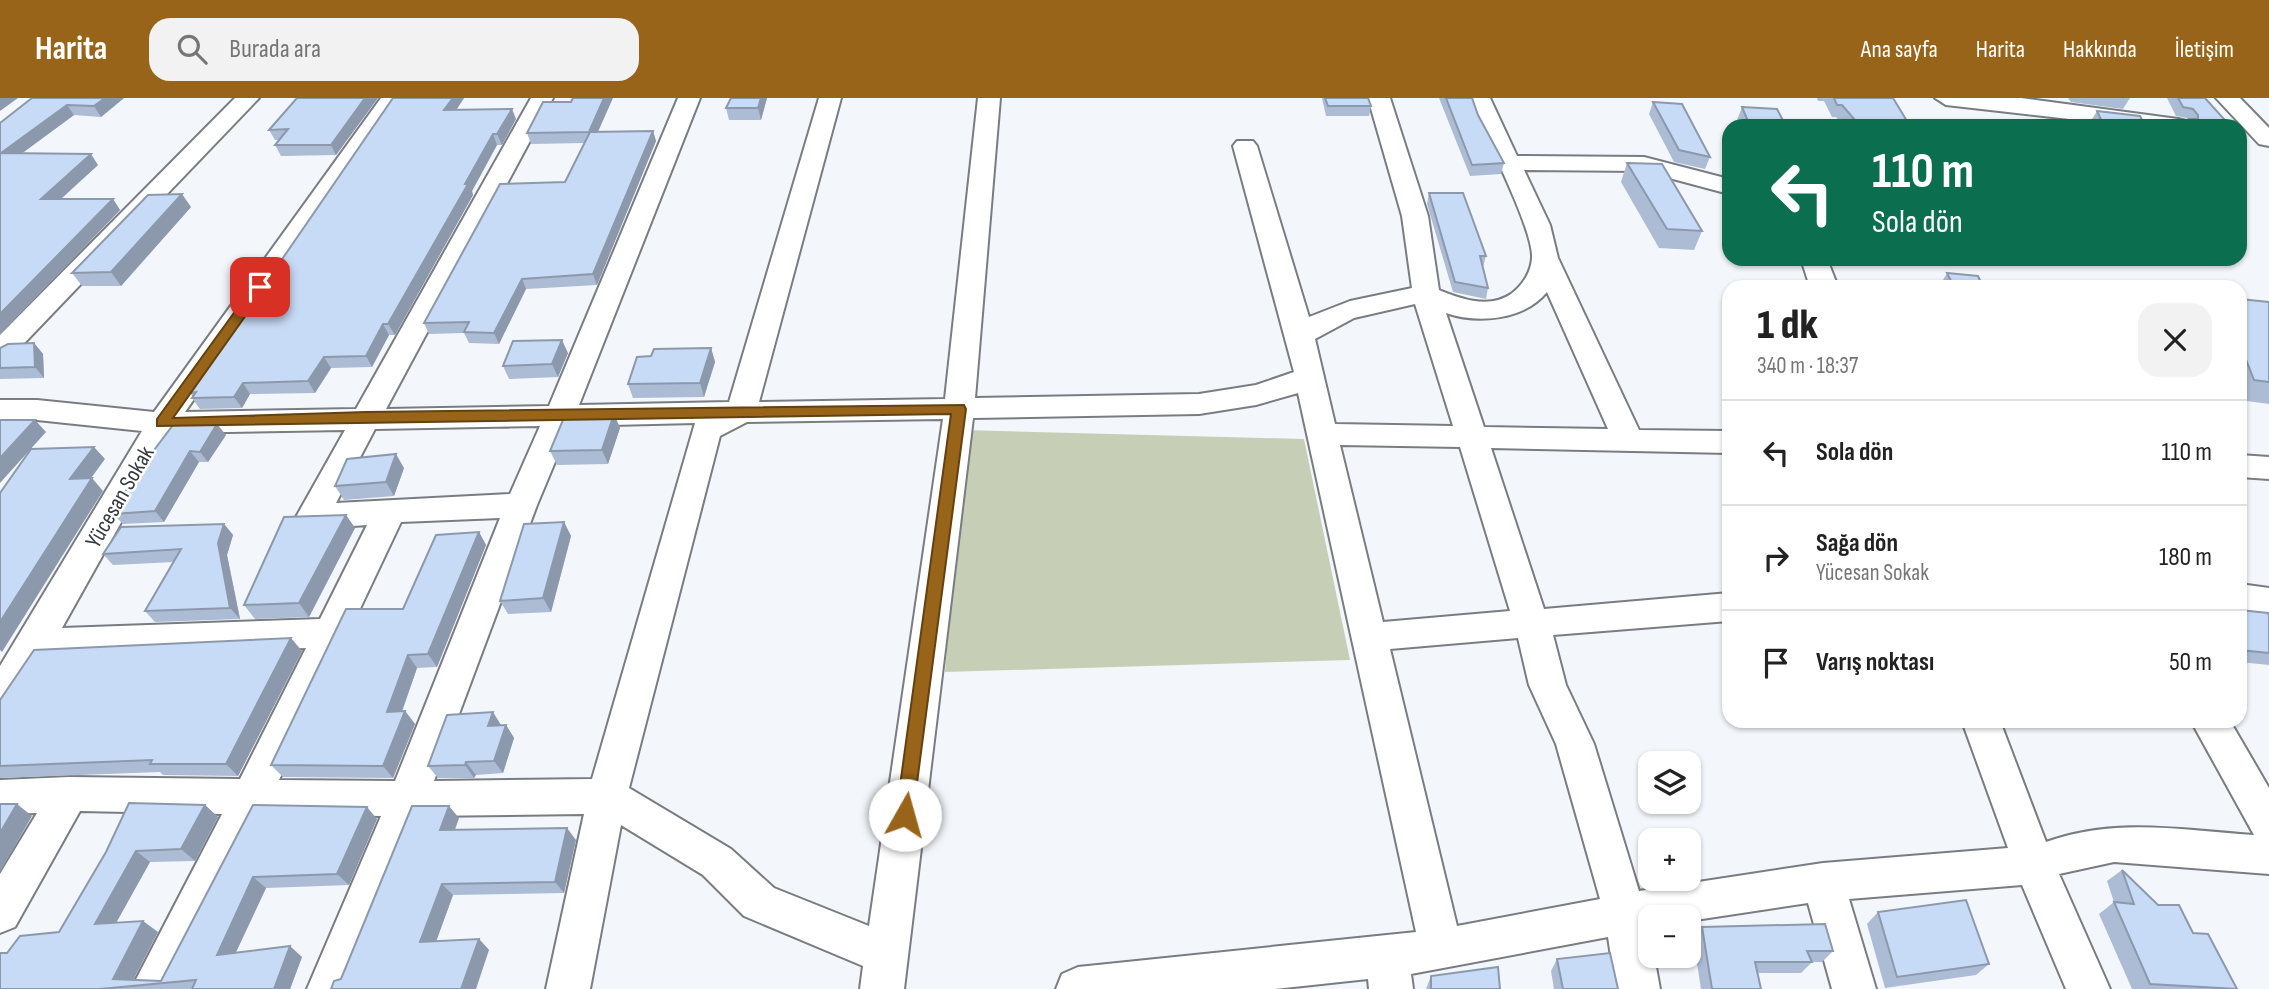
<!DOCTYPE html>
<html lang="tr">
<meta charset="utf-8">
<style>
:root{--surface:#fff;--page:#f2f2f2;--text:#222;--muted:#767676;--line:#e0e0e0;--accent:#98641a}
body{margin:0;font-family:"Sofia Sans Condensed",sans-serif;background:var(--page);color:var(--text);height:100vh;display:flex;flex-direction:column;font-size:26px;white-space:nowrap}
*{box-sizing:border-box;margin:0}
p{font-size:23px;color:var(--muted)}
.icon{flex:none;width:38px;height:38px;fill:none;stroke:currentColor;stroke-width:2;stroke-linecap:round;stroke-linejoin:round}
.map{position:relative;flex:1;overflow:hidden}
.side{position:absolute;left:1722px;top:182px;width:525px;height:448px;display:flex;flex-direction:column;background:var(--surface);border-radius:21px;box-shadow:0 2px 5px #0004}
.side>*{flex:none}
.banner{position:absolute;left:1722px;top:21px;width:525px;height:147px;border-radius:21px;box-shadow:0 2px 5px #0004;background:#0b6e4f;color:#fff;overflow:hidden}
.tools{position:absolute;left:1638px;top:653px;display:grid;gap:14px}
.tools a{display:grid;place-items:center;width:63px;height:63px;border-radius:14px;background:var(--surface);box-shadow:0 2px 5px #0004;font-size:35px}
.pin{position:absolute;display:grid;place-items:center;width:60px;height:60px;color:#fff;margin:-30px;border-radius:14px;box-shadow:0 4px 10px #0006}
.me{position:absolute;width:77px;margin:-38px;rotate:7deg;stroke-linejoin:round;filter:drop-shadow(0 0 5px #0008)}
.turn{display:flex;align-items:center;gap:24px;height:147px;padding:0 35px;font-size:32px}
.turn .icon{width:91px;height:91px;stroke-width:2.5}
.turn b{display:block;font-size:49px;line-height:60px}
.round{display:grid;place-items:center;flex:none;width:74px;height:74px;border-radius:21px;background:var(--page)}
.headline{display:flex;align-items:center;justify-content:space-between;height:119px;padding:0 35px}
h1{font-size:42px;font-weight:800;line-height:52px}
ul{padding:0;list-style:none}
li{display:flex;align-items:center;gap:21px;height:105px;padding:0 35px;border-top:2px solid var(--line)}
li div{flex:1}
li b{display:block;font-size:26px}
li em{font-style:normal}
header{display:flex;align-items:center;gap:42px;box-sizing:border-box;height:98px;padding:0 35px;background:var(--accent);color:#fff}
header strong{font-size:33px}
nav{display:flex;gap:38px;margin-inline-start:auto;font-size:24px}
.search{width:490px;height:63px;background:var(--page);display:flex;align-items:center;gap:18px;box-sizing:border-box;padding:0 24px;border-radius:21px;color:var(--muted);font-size:26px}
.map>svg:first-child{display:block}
.green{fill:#c6cfb6}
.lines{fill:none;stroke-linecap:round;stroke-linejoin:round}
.minor-casing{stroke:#797c81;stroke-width:4}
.minor{fill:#fff;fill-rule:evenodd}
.wall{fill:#acbcd4}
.shaded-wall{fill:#8c99ac}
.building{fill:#c8dbf6;stroke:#8c99ac;stroke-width:2}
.route{fill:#98641a;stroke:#634111;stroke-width:2}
.labels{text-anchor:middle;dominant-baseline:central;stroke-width:5;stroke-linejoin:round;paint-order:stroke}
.street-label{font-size:23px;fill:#393a3c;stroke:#fff}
</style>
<header>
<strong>Harita</strong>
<div class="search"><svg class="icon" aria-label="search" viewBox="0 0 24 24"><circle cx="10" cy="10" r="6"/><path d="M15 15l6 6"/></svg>Burada ara</div>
<nav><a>Ana sayfa</a><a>Harita</a><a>Hakkında</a><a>İletişim</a></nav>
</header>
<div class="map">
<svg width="2269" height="891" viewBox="0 0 2269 891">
<rect width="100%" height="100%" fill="#f3f7fb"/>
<!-- green -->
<path class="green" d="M964,332L1304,341L1350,562L945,574Z"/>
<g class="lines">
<defs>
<g id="minor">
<path d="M235,0H259L10,260L0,263V237Z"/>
<path d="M381,0H403L185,314L356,311L531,0H553L386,311L549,308L678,0H700L579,307L729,304L819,0H841L759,304L945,301L978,0H1000L975,300L1199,296L1256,287L1294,274L1233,48L1237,43H1253L1257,48L1309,219L1350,203L1412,190L1402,118L1368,0H1390L1428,118L1439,192C1461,201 1489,211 1511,196C1522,188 1531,175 1532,160C1534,132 1482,31 1468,0H1490L1517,58L1644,59L1729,81V96L1643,73L1524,72L1550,127L1558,160L1639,332L1729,333V355L1491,350L1544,511L1729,495V523L1553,537L1566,587L1594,646L1639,793L1823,765L2008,750L1962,623H2000L2046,744C2115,719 2182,732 2254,737L2191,623H2230L2269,690V776L2114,764L2059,776L2110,891H2066L2022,787L1849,801L1876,891H1832L1808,805L1689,823V819H1650V858H1654L1660,891H1616L1608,839L1411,876L1413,891H1369L1368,881L1275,891H1056L1062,876L1078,869L1416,834L1298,295L1256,307L1199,316L973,320L904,891H860L863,868L744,818L703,777L621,727L590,891H546L584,716L421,718L351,891H307L381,718L263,716L176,891H131L222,716L80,713L15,829L0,835V776L37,715L0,716V682L69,679L240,681L306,550L45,559L13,608L0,612V568L142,333L37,322H0V302H37L154,314ZM1547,194L1608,331L1484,329L1446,215C1478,226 1524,222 1547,194ZM1415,206L1453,328L1335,326L1315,241L1354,220ZM943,321L869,828L774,790L731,751L629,690L720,338L747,324ZM695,325L592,681L434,683L537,407L570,328ZM540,328L510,396L336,405L375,331ZM345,332L296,419L300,427L312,431L367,427L320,521L62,530L171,335ZM1340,347L1460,349L1510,513L1383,524ZM500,420L395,683L279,682L401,424ZM1518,540L1529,587L1556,646L1600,801L1457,828L1390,551Z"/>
<path d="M1935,0H2021L2178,21L2186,23L2190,28H2130L1946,7Z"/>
<path d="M2216,0H2240L2269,30V48L2259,46Z"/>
<path d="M1801,161H1827L1838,189H1810Z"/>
<path d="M2240,357L2269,359V381L2240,379Z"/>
<path d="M2240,486L2269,490V516L2240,512Z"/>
</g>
</defs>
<!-- minor casing -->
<use href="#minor" class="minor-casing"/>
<!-- minor -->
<use href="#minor" class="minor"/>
</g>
<!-- wall -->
<g class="wall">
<path d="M32,0H124L101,19L74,17L22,55L98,67L60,101H113L120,112L0,236V25Z"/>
<path d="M378,0L336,57L281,58L275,47L279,42H275L269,32Z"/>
<path d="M393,0H464L456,12L516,21L502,47H497L472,93L473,97L395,237H389L372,269L331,270L315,295L250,296L242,310L200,311L192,300L193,299L190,295Z"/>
<path d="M767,0L761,22H729L726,10Z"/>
<path d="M1322,0H1368L1371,8L1369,18H1326Z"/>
<path d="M1439,0H1472L1478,17L1504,65L1501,76L1470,78Z"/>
<path d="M1817,0H1893L1910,28H1844L1836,19H1832L1824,3H1818Z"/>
<path d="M2068,0H2130L2123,11L2071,4Z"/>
<path d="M2167,0H2205L2228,28H2185L2189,22L2187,20L2176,18Z"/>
<path d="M1653,4L1710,59L1705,71L1674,64L1649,16Z"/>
<path d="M1742,9L1786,28H1740L1737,22Z"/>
<path d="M2097,13L2145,28H2090L2089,26Z"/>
<path d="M653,33L656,43L597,187L526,191L499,246L469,245L464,235L429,236L424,225L565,84L585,45L531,46L527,35Z"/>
<path d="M1627,65L1702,133L1694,152L1659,150L1621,84Z"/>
<path d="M1429,95L1486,158L1483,169L1488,190L1486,201L1453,194L1427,106Z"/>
<path d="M191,109L121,188H82L72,175Z"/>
<path d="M1947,175L1983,189H1939Z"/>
<path d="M2240,201L2269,204V306L2240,302Z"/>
<path d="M34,245L43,256L44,280L0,281V250Z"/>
<path d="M711,250L715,264L704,299L633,300L628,286L651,258Z"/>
<path d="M568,255L558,279L509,281L503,268Z"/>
<path d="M614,316L620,330L608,366L557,367L550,353Z"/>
<path d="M226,337L208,364H199L164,424L123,426L113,416L133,380Z"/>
<path d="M404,370L394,398L344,402L335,388Z"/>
<path d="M346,417L355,430L309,519L255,521L244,507Z"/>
<path d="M564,424L571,438L551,514L508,516L500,503Z"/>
<path d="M224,426L233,437L227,457L240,521L155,524L145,513L174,464L113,467L103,456Z"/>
<path d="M479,434L486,447L437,569L417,570L402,614L405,613L415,626L393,680L283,679L271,667L403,511Z"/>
<path d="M2240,512L2269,518V567L2240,564Z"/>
<path d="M302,553L238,678L163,677L160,674L0,680V602Z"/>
<path d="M506,627L514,640L503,675L476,677L474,680H438L428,668L501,628Z"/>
<path d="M205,707L218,719L195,763L150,764L116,824L158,834L133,882L161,883L253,707L377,721L349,787L266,790L236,854L302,859L290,891H0L7,855L59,834L106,754Z"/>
<path d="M459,720L455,732L576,742L564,795L453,797L436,843L479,841L489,852L341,881Z"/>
<path d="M2122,772L2158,807L2193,835L2237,891H2132L2099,816L2114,804L2107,783Z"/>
<path d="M1878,814L1989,866L1976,877L1885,890L1867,826Z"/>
<path d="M1702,829L1833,853L1822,864H1812L1801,875H1758L1761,891H1701L1693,840Z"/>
<path d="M1557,861L1618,891H1554L1551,873Z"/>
<path d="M1431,878L1500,891H1426Z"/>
</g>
<!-- shaded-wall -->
<g class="shaded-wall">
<path d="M0,0H18L0,13Z"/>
<path d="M105,0H124L101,19L94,8Z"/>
<path d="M365,0H378L336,57L331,47Z"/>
<path d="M453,0H464L449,23L444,12Z"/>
<path d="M604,0H613L593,45L589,34Z"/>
<path d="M761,0H767L761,22L758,10Z"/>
<path d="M67,7L74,17L9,65L1,55Z"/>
<path d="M512,11L516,21L502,47L497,36Z"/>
<path d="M653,33L656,43L597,187L593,176Z"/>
<path d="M493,36L497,47L472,93L473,97L395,237L388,226Z"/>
<path d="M91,56L98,67L49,112L41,101Z"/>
<path d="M182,96L191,109L121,188L111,174Z"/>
<path d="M113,101L120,112L0,236V216Z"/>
<path d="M522,181L526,191L499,246L494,235Z"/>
<path d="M383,226L389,237L372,269L366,258Z"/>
<path d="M562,242L568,255L558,279L552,266Z"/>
<path d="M34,245L43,256L44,280L35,269Z"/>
<path d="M711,250L715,264L704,299L700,285Z"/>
<path d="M324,259L331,270L315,295L308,283Z"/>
<path d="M243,285L250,296L242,310L234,299Z"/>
<path d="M614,316L620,330L608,366L602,352Z"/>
<path d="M35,322L46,334L0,385V360Z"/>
<path d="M217,326L226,337L208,364L200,354Z"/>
<path d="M94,349L105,361L81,394L70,381Z"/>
<path d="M190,353L199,364L164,424L155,413Z"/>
<path d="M396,356L404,370L394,398L386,384Z"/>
<path d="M92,380L103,393L2,554L0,552V524Z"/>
<path d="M346,417L355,430L309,519L299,505Z"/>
<path d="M564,424L571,438L551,514L543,500Z"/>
<path d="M224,426L233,437L227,457L240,521L230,510L218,445Z"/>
<path d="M479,434L486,447L437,569L428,556Z"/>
<path d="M291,540L302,553L238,678L226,666Z"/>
<path d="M408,557L417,570L397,627L387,614Z"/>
<path d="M405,613L415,626L393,680L383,668Z"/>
<path d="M493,614L501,627L488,628Z"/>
<path d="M506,627L514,640L503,675L494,663Z"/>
<path d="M466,664L476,677L474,680L465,667Z"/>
<path d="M17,706L32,718L0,774V735Z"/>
<path d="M205,707L218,719L195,763L181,751Z"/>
<path d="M449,708L459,720L450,744L440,732Z"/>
<path d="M367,709L377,721L349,787L337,776Z"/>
<path d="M567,730L576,742L564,795L555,784Z"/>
<path d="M136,753L150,764L110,836L95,826Z"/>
<path d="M253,779L266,790L230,867L217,857Z"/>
<path d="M442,786L453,797L432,855L420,844Z"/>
<path d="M143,823L158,834L130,888L113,881Z"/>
<path d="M479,841L489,852L476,891H461Z"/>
<path d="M290,848L302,859L290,891H274Z"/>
</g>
<!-- building -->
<g class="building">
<path d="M32,0H105L94,8L67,7L1,55L91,56L41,101H113L0,216V25Z"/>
<path d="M297,0H365L331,47H275L288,31L269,32Z"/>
<path d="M393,0H453L444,12L512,11L497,36H493L465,86H468L388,226H383L366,258L324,259L308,283L243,285L234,299L192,300L196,294L190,295Z"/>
<path d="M573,0H604L589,34L527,35L543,4H571Z"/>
<path d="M731,0H761L758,10H726Z"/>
<path d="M1325,0H1368L1371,8H1328Z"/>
<path d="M1446,0H1472L1478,17L1504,65L1472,67Z"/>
<path d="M1834,0H1893L1910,28H1860L1842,7H1837Z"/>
<path d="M2178,0H2205L2224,21L2228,28H2193L2189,21H2198V17L2193,11L2183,9Z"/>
<path d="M1653,4L1682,6L1710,59L1679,52Z"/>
<path d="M1742,9L1777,11L1786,28H1750Z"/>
<path d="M2097,13L2140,18L2145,28H2104Z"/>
<path d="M653,33L593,176L522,181L494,235L464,234L469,224L424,225L500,86L565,84L590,34Z"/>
<path d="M1627,65L1662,66L1702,133L1667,131Z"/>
<path d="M1429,95H1463L1486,158H1480L1488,190L1455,184Z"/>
<path d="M182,96L111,174L72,175L148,97Z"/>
<path d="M1947,175L1978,178L1983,189H1954Z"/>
<path d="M2240,201L2269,204V284L2254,282L2240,246Z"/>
<path d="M562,242L552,266L503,268L513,243Z"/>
<path d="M34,245L35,269L0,270V250L8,246Z"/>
<path d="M711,250L700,285L628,286L637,259L651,258L654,251Z"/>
<path d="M614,316L602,352L550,353L565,317Z"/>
<path d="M0,322H35L0,360Z"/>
<path d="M217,326L200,354L190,353L155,413L113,416L133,380L173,327Z"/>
<path d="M94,349L70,381L92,380L0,524V395L31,351Z"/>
<path d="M396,356L386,384L335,388L347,361Z"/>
<path d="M346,417L299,505L244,507L284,419Z"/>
<path d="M564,424L543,500L500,503L524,426Z"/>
<path d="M224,426L218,445L230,510L145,513L181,451L103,456L121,429Z"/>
<path d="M479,434L428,556L408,557L387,614L405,613L383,668L271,667L346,511H403L436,437Z"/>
<path d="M2240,512L2268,515L2269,518V555L2240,552Z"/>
<path d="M291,540L226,666H150L152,662L0,668V602L34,552Z"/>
<path d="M493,614L488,628L506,627L494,663L466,664L465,667L428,668L447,617Z"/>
<path d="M129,705L205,707L181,751L136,753L95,826L143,823L113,881L161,883L253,707L367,709L337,776L253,779L217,857L290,848L274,891H192L196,882L100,891H0V855H7L20,838L59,834L106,754Z"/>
<path d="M0,706H17L0,735Z"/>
<path d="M412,708H449L440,732L567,730L555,784L442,786L420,844L479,841L461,891H331L334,883L341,881Z"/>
<path d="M2122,772L2158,807H2179L2193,835L2208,836L2237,891L2150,886L2114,804L2134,806Z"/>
<path d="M1966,802L1989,866L1897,879L1878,814Z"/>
<path d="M1825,826L1833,853H1807L1812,864H1755L1761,891H1712L1702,829Z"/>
<path d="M1610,855L1618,891H1563L1557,861Z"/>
<path d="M1498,869L1500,891H1431V878Z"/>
</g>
<!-- route -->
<path class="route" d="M260,185L266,189L173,320L366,314L964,307L966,311L912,723L905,726L899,723L896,717L951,316L157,328V321L255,186Z"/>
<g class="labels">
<!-- street labels -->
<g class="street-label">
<text transform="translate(120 399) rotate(-60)">Yücesan Sokak</text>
</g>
</g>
</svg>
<div class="tools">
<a><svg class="icon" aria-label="layers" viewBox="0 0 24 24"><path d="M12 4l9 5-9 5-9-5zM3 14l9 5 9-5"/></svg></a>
<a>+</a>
<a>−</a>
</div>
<div class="pin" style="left:260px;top:189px;background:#d93025"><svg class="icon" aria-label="arrive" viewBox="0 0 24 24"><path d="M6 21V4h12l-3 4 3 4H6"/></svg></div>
<svg class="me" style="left:905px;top:717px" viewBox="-20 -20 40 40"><circle r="19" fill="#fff"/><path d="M0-13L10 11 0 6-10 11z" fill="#98641a"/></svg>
<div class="banner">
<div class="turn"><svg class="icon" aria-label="left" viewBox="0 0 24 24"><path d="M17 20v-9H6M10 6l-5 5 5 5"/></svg><div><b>110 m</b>Sola dön</div></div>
</div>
<section class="side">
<div class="headline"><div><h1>1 dk</h1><p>340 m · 18:37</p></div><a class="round"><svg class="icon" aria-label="close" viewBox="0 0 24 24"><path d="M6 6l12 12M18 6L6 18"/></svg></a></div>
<ul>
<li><svg class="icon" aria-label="left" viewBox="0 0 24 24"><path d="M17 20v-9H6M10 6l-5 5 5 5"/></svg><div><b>Sola dön</b></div><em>110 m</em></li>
<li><svg class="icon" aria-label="right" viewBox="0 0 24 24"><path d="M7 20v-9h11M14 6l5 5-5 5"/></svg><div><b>Sağa dön</b><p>Yücesan Sokak</p></div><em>180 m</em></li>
<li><svg class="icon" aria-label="arrive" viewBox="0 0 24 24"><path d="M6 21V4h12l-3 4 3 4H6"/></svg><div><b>Varış noktası</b></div><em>50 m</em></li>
</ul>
</section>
</div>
